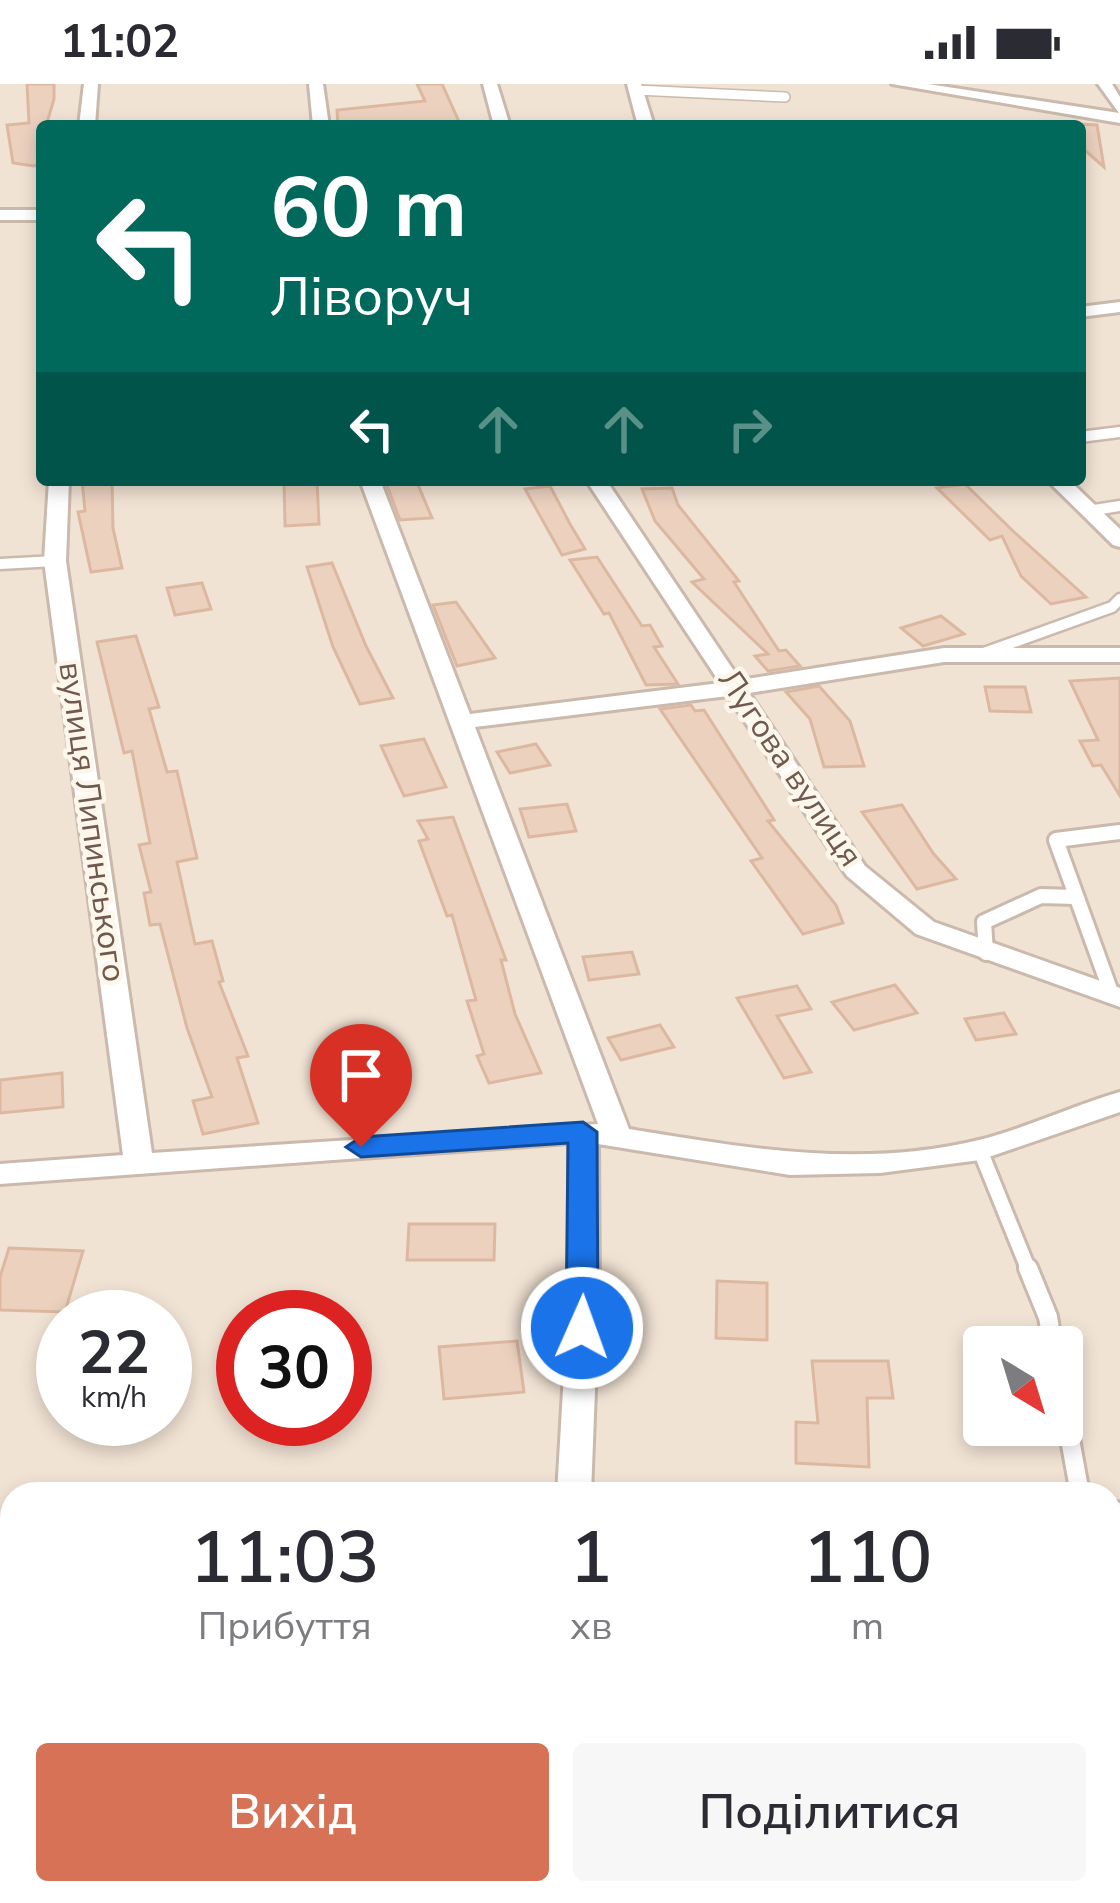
<!DOCTYPE html>
<html lang="uk">
<meta charset="utf-8">
<style>
:root{--surface:#fff;--page:#f7f7f7;--text:#2b2b33;--muted:#7c7c81;--accent:#d77256}
body{margin:0;font-family:"Nunito Sans",sans-serif;background:var(--page);color:var(--text);height:100vh;display:flex;flex-direction:column;font-size:45px;white-space:nowrap}
*{box-sizing:border-box;margin:0}
p{font-size:39px;color:var(--muted)}
.icon{flex:none;width:66px;height:66px;fill:none;stroke:currentColor;stroke-width:2;stroke-linecap:round;stroke-linejoin:round}
.map{position:relative;flex:1;overflow:hidden}
.panel{position:absolute;left:0px;top:1398px;width:1122px;height:423px;display:flex;flex-direction:column;background:var(--surface);border-radius:36px 36px 0 0;box-shadow:0 6px 18px #0003}
.panel>*{flex:none}
.top-card{position:absolute;left:36px;top:36px;width:1050px;height:366px;border-radius:12px;box-shadow:0 6px 18px #0003;background:#00695c;color:#fff;overflow:hidden}
.needle{width:78px;rotate:142deg}
.fabs{position:absolute;left:963px;top:1242px;display:grid;gap:24px}
.fabs a{display:grid;place-items:center;width:120px;height:120px;border-radius:12px;background:var(--surface);box-shadow:0 6px 18px #0003;font-size:60px}
.speed{position:absolute;left:36px;top:1206px;display:flex;gap:24px;font-size:60px;font-weight:700;text-align:center}
.speed>*{display:grid;place-content:center;width:156px;height:156px;border-radius:50%;background:var(--surface);box-shadow:0 6px 18px #0003;line-height:1}
.speed small{font-size:30px;font-weight:400}
.speed .limit{border:18px solid #d22;background:#fff;color:#111}
.pin{position:absolute;display:grid;place-items:center;width:102px;height:102px;color:#fff;margin:-123px -51px;border-radius:50% 50% 50% 0;rotate:-45deg;box-shadow:0 0 12px #0007}
.pin .icon{rotate:45deg}
.me{position:absolute;width:132px;margin:-66px;rotate:2deg;stroke-linejoin:round;filter:drop-shadow(0 0 9px #0008)}
.turn{display:flex;align-items:center;gap:42px;height:252px;padding:0 36px;font-size:54px}
.turn .icon{width:156px;height:156px;stroke-width:2.5}
.turn b{display:block;font-size:84px;line-height:102px}
.lanes{display:flex;align-items:center;height:114px;padding:0 36px;background:#0003;justify-content:center;gap:60px;direction:ltr}
.lanes .off{opacity:.35}
.eta{display:flex;justify-content:space-evenly;align-items:center;height:204px;text-align:center}
.eta b{font-size:72px;font-weight:600;line-height:84px}
.cta{display:flex;gap:24px;margin-top:auto;padding:24px 36px}
.cta a{flex:1;height:138px;border-radius:12px;background:var(--accent);color:#fff;font-size:48px;font-weight:600;line-height:138px;text-align:center}
.cta a+a{background:var(--page);color:var(--text)}
.status{display:flex;justify-content:space-between;align-items:center;height:84px;padding:0 60px;background:var(--surface);direction:ltr}
.status svg{height:33px;fill:currentColor}
.map>svg:first-child{display:block}
.residential{fill:#f1e3d4;fill-rule:evenodd}
.building{fill:#ecd1bf;stroke:#ddb8a1;stroke-width:3}
.lines{fill:none;stroke-linecap:round;stroke-linejoin:round}
.lane-far3-casing{stroke:#cab9ac;stroke-width:12}
.lane-far2-casing{stroke:#cab9ac;stroke-width:15}
.lane-far1-casing{stroke:#cab9ac;stroke-width:20}
.lane-casing{stroke:#cab9ac;stroke-width:24}
.street-casing{stroke:#cab9ac;stroke-width:6}
.lane-far3{stroke:#fff;stroke-width:9}
.lane-far2{stroke:#fff;stroke-width:10}
.lane-far1{stroke:#fff;stroke-width:14}
.lane{stroke:#fff;stroke-width:18}
.street{fill:#fff;fill-rule:evenodd}
.route{fill:#1a73e8;stroke:#114b97;stroke-width:3}
.labels{text-anchor:middle;dominant-baseline:central;stroke-width:9;stroke-linejoin:round;paint-order:stroke}
.street-label{font-size:33px;fill:#70594d;stroke:#fdf6eb}
</style>
<div class="status"><b>11:02</b><svg viewBox="0 0 49 12"><path d="M0 12V9h3v3zM5 12V6h3v6zM10 12V3h3v9zM15 12V0h3v12zM26 1h20v11H26zM47 4h2v5h-2z"/></svg></div>
<div class="map">
<svg width="1120" height="1819" viewBox="0 0 1120 1819">
<rect width="100%" height="100%" fill="#faf1e5"/>
<!-- residential -->
<path class="residential" d="M0,0H1120V1819H0ZM42,42H1080V396H42ZM63,1233H165V1335H63ZM243,1233H345V1335H243ZM984,1263H1062V1341H984ZM12,1410H1110V1809H12Z"/>
<!-- building -->
<g class="building">
<path d="M27,0H54V15L46,42H42V79L34,82L13,79L7,41L29,39Z"/>
<path d="M417,0H442L461,42H338L337,26L425,17Z"/>
<path d="M1055,39L1097,41L1104,83L1080,62V42Z"/>
<path d="M82,396H112L113,444L122,484L91,488L78,428L85,427Z"/>
<path d="M284,396H317L319,440L285,442Z"/>
<path d="M385,396H416L432,434L400,436Z"/>
<path d="M965,400L1014,448L1086,513L1051,520L1021,492L1002,452L990,456L937,404Z"/>
<path d="M550,402L570,440L585,465L562,471L525,405Z"/>
<path d="M672,404L678,421L739,497L734,498L779,567L786,566L800,582L768,587L755,572L768,570L692,498L704,495L655,437L642,405Z"/>
<path d="M597,473L642,542L650,541L662,562L654,563L678,600L646,601L609,529L604,530L570,476Z"/>
<path d="M332,479L366,562L393,614L360,620L333,563L307,483Z"/>
<path d="M202,499L211,525L175,531L167,504Z"/>
<path d="M456,518L495,574L457,582L433,521Z"/>
<path d="M941,532L964,550L923,562L901,544Z"/>
<path d="M136,552L159,623L149,625L167,688L177,687L197,774L177,778L195,860L212,857L223,897L219,898L248,972L237,974L258,1039L203,1050L193,1017L212,1013L187,944L160,840L150,841L144,809L151,808L139,761L150,759L132,667L124,669L97,558Z"/>
<path d="M1120,594V712L1101,681L1093,682L1080,657L1098,656L1070,597Z"/>
<path d="M819,602L850,637L864,682L824,683L810,635L786,608Z"/>
<path d="M985,603H1025L1031,628L990,627Z"/>
<path d="M691,621L695,627L704,626L774,736L768,737L836,821L843,839L803,850L751,777L762,774L660,625Z"/>
<path d="M424,655L446,703L404,712L381,662Z"/>
<path d="M536,660L550,681L510,689L497,668Z"/>
<path d="M567,720L576,747L529,753L520,725Z"/>
<path d="M902,721L933,769L956,795L917,805L862,728Z"/>
<path d="M453,733L506,876H501L515,930L541,989L489,999L477,972L484,970L467,917L476,916L452,831L447,832L419,757L428,755L418,737Z"/>
<path d="M632,868L639,890L589,896L583,873Z"/>
<path d="M895,901L917,929L854,946L832,918Z"/>
<path d="M797,902L811,925L777,932L811,988L784,994L737,914Z"/>
<path d="M1004,929L1016,950L976,956L965,935Z"/>
<path d="M660,941L674,963L621,976L608,954Z"/>
<path d="M62,989L63,1023L0,1029V996Z"/>
<path d="M409,1140H495L494,1176H407Z"/>
<path d="M9,1164L83,1167L65,1228L0,1226V1193Z"/>
<path d="M717,1197L767,1199V1256L716,1254Z"/>
<path d="M517,1257L524,1308L444,1315L439,1263Z"/>
<path d="M812,1277H888L893,1314H867L869,1383L796,1379V1338L818,1339Z"/>
</g>
<g class="lines">
<defs>
<path id="lane-far3" d="M636,6L785,13"/>
<g id="lane-far2">
<path d="M1080,353L1120,348"/>
<path d="M1088,427L1120,422"/>
<path d="M0,480L55,477"/>
<path d="M981,570L1112,523L1120,515"/>
</g>
<g id="lane-far1">
<path d="M986,869L984,838L1041,812L1076,813"/>
<path d="M1112,911L1056,756L1120,748"/>
<path d="M980,1066L1029,1187"/>
</g>
<g id="lane">
<path d="M1028,1184L1048,1233L1053,1263"/>
<path d="M1062,1311L1080,1410"/>
<path d="M1110,1426L1120,1428"/>
<path d="M1110,1771L1120,1798"/>
</g>
<g id="street">
<path d="M84,0H98L95,42H79Z"/>
<path d="M309,0H323L329,42H313Z"/>
<path d="M483,0H497L510,42H494Z"/>
<path d="M627,0H641L654,42H638Z"/>
<path d="M892,0H928L1119,29L1098,0H1112L1120,13V39Z"/>
<rect x="0" y="126" width="42" height="10"/>
<path d="M1120,218V228L1080,233V223Z"/>
<path d="M49,396H69L66,477L152,1069L598,1040L360,396H380L470,630L720,599L586,396H606L740,596L944,564H1120V578H944L749,609L865,782L934,838L1120,904V923L916,850L847,792L728,612L475,643L629,1045C745,1064 862,1085 979,1056C1027,1044 1072,1022 1120,1008V1028L980,1076L880,1089L790,1091L598,1060L599,1202L591,1410H557L569,1202V1059L0,1100V1080L123,1071L44,477Z"/>
<path d="M1047,396H1069L1120,445V463L1113,461Z"/>
<path d="M536,1809H576L575,1819H535Z"/>
</g>
</defs>
<!-- lane-far3 casing -->
<use href="#lane-far3" class="lane-far3-casing"/>
<!-- lane-far2 casing -->
<use href="#lane-far2" class="lane-far2-casing"/>
<!-- lane-far1 casing -->
<use href="#lane-far1" class="lane-far1-casing"/>
<!-- lane casing -->
<use href="#lane" class="lane-casing"/>
<!-- street casing -->
<use href="#street" class="street-casing"/>
<!-- lane-far3 -->
<use href="#lane-far3" class="lane-far3"/>
<!-- lane-far2 -->
<use href="#lane-far2" class="lane-far2"/>
<!-- lane-far1 -->
<use href="#lane-far1" class="lane-far1"/>
<!-- lane -->
<use href="#lane" class="lane"/>
<!-- street -->
<use href="#street" class="street"/>
</g>
<!-- route -->
<path class="route" d="M583,1038L597,1048L598,1244L593,1253H570L566,1244L568,1059L361,1073L346,1063L361,1053Z"/>
<g class="labels">
<!-- street labels -->
<g class="street-label">
<text transform="translate(790 684) rotate(56)">Лугова вулиця</text>
<text transform="translate(92 738) rotate(82)">вулиця Липинського</text>
</g>
</g>
</svg>
<div class="fabs">
<a><svg class="needle" viewBox="-14 -14 28 28"><path d="M0-13l5 13h-10z" fill="#e53935"/><path d="M0 13l5-13h-10z" fill="#7c7c81"/></svg></a>
</div>
<div class="speed"><div>22<small>km/h</small></div><div class="limit">30</div></div>
<div class="pin" style="left:361px;top:1063px;background:#d93025"><svg class="icon" aria-label="arrive" viewBox="0 0 24 24"><path d="M6 21V4h12l-3 4 3 4H6"/></svg></div>
<svg class="me" style="left:582px;top:1244px" viewBox="-20 -20 40 40"><circle r="17" fill="#1a73e8" stroke="#fff" stroke-width="3"/><path d="M0-11L8 9 0 5-8 9z" fill="#fff"/></svg>
<div class="top-card">
<div class="turn"><svg class="icon" aria-label="left" viewBox="0 0 24 24"><path d="M17 20v-9H6M10 6l-5 5 5 5"/></svg><div><b>60 m</b>Ліворуч</div></div>
<div class="lanes"><svg class="icon" aria-label="left" viewBox="0 0 24 24"><path d="M17 20v-9H6M10 6l-5 5 5 5"/></svg><svg class="icon off" aria-label="ahead" viewBox="0 0 24 24"><path d="M12 20V5M6 11l6-6 6 6"/></svg><svg class="icon off" aria-label="ahead" viewBox="0 0 24 24"><path d="M12 20V5M6 11l6-6 6 6"/></svg><svg class="icon off" aria-label="right" viewBox="0 0 24 24"><path d="M7 20v-9h11M14 6l5 5-5 5"/></svg></div>
</div>
<section class="panel">
<div class="eta">
<div><b>11:03</b><p>Прибуття</p></div>
<div><b>1</b><p>хв</p></div>
<div><b>110</b><p>m</p></div>
</div>
<div class="cta"><a>Вихід</a><a>Поділитися</a></div>
</section>
</div>
